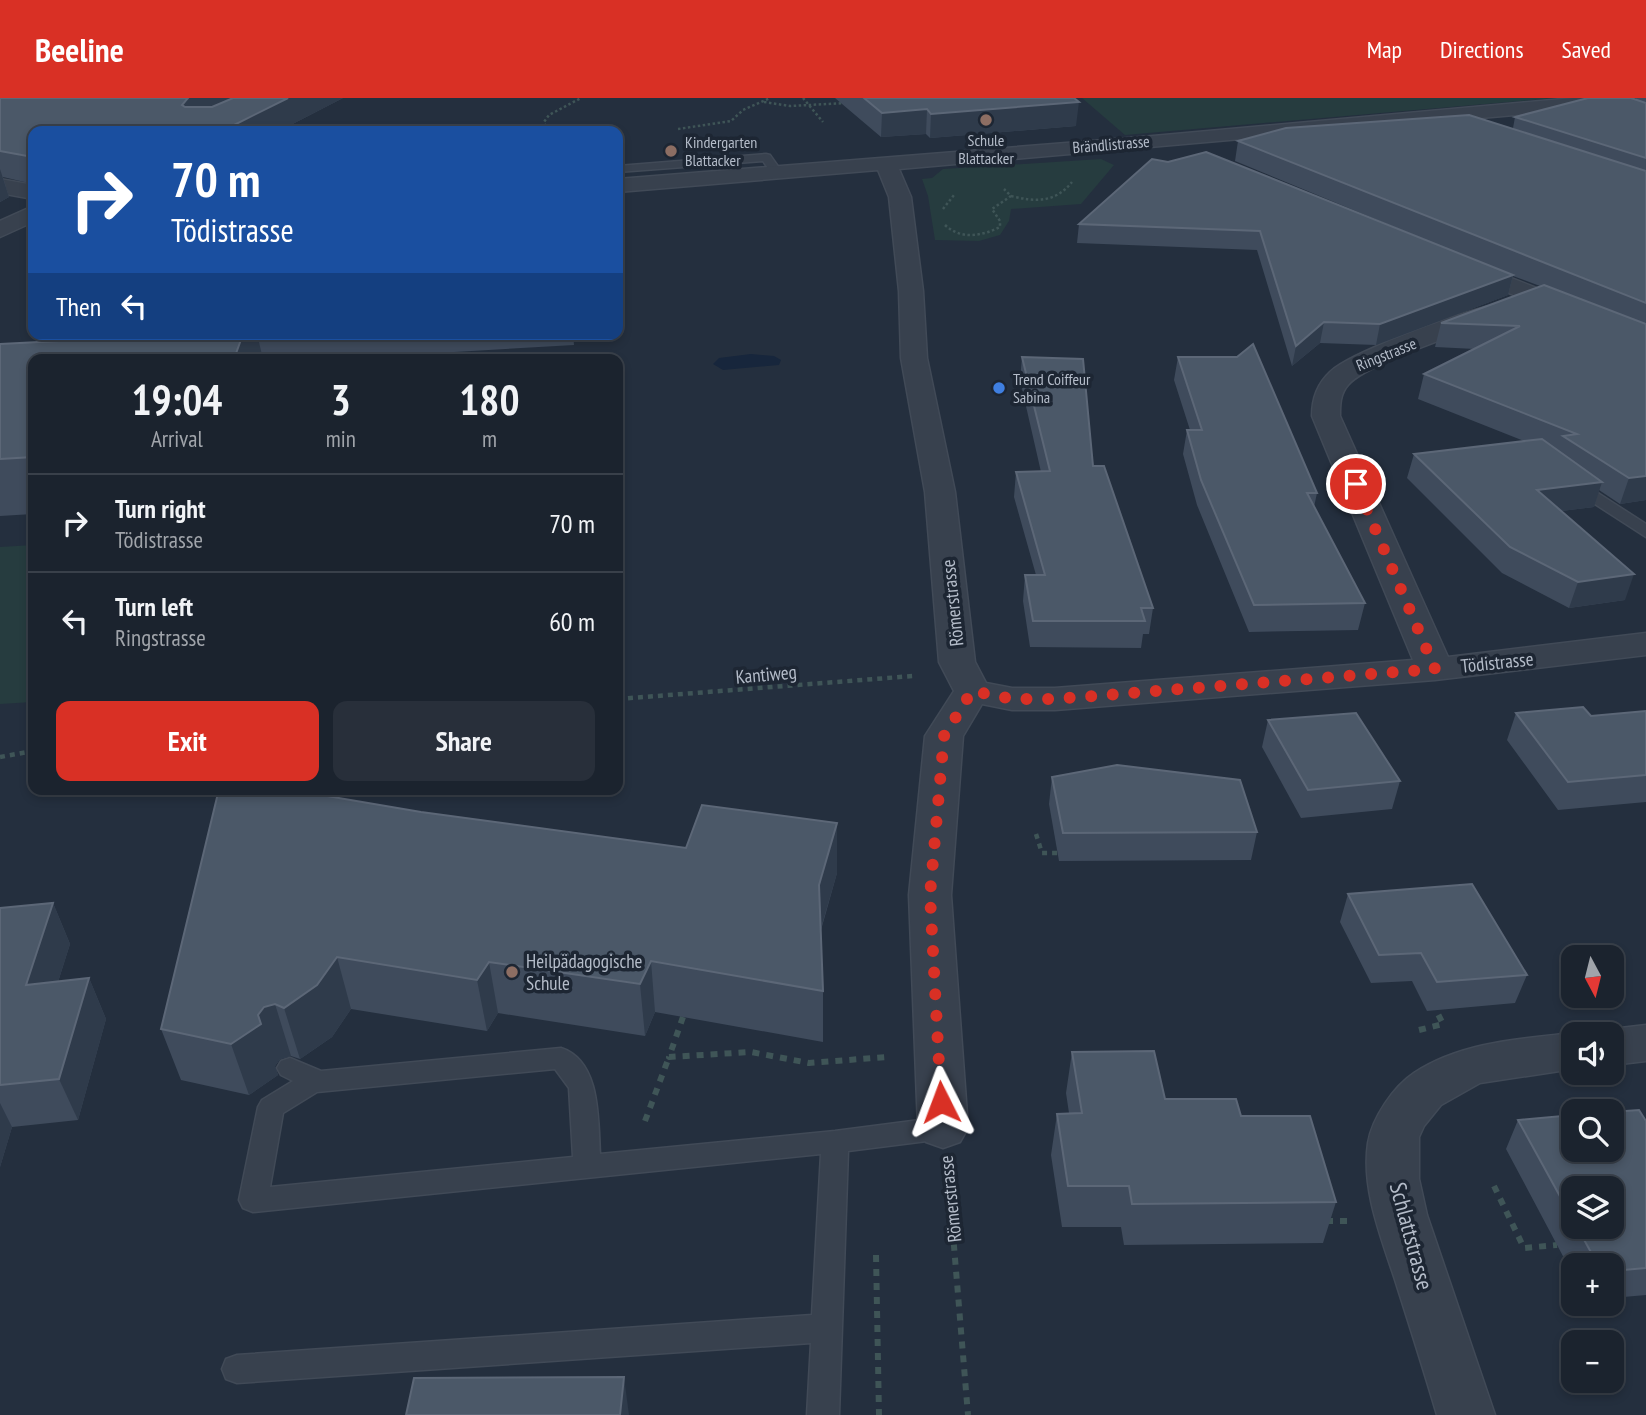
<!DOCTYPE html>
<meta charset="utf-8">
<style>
:root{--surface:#1b232e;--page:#282f3a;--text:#f1f3f6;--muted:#a0a4aa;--line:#39404a;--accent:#d93025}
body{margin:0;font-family:"PT Sans Narrow",sans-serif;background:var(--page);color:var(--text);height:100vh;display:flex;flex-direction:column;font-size:26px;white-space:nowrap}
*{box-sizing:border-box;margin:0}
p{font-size:23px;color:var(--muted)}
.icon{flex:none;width:38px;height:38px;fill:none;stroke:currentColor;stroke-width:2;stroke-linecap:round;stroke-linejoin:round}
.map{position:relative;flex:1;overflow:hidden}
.sheet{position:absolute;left:28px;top:256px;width:595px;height:441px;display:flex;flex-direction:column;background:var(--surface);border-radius:14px;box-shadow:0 4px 10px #0003,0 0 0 2px var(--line)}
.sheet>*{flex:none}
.top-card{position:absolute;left:28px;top:28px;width:595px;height:214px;border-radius:14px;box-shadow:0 4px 10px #0003,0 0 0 2px var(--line);background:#1a4fa0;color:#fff;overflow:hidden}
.needle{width:46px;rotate:173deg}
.controls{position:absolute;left:1561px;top:847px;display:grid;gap:14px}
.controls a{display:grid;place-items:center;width:63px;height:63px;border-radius:14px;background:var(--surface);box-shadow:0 4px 10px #0003,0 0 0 2px var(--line);font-size:35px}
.pin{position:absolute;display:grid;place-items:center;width:60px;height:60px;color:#fff;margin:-30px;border:4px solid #fff;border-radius:50%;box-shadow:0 2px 7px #0007}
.me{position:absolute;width:77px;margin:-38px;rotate:357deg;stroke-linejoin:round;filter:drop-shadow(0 0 5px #0008)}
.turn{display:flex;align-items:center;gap:24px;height:147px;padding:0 28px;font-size:32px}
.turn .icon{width:91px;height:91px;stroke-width:2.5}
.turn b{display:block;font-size:49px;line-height:60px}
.then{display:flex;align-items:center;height:66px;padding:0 28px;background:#0003;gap:14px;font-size:26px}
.eta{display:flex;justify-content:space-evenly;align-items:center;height:119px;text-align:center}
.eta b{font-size:42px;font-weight:700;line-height:49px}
.cta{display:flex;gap:14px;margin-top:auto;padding:14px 28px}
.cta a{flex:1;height:80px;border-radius:14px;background:var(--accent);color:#fff;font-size:28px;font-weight:700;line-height:80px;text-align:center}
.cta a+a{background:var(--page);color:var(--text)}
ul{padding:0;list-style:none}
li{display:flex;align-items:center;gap:21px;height:98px;padding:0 28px;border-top:2px solid var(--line)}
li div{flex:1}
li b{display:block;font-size:26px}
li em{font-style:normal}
header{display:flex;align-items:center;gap:42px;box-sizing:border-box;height:98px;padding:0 35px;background:var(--accent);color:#fff}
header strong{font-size:33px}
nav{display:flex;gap:38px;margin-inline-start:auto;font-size:24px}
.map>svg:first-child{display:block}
.green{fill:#263c3f}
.water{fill:#17263c}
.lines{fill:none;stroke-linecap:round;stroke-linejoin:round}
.lane-casing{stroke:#414a57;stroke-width:3}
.street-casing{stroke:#414a57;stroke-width:3}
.path-far2{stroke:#3f5557;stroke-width:2.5;stroke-dasharray:2.5 2.5;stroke-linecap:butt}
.path-far1{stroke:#3f5557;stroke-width:4.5;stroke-dasharray:5 5;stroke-linecap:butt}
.path{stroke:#3f5557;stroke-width:6;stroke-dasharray:7 7;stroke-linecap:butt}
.lane{fill:#38414e;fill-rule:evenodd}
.street{fill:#38414e;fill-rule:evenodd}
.wall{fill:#3f4b5c;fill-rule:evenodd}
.shaded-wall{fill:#2f3b4b}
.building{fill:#4b5868;stroke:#5c6777;stroke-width:2}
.route{stroke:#d93025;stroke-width:12;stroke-dasharray:0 21.6}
.education-dot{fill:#8d6e63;stroke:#1d2633;stroke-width:2.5}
.shop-dot{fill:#3f7fe0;stroke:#1d2633;stroke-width:2.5}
.labels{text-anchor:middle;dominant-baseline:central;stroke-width:7;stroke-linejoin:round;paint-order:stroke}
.far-poi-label{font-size:16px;fill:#b4bcc9;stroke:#1d2633;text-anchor:start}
.far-street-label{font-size:16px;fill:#b4bcc9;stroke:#1d2633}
.street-label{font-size:19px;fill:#b4bcc9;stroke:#1d2633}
.poi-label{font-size:19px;fill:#b4bcc9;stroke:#1d2633;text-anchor:start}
.near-street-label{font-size:23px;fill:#b4bcc9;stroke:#1d2633}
</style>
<header>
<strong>Beeline</strong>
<nav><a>Map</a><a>Directions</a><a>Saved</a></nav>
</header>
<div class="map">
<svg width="1646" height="1317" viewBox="0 0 1646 1317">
<rect width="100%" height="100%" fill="#242f3e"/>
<!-- green -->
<g class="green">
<path d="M1082,0H1555L1125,37Z"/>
<path d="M1101,61L1114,67L1081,106L1011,111L1009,123L1000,137L979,143L935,142L928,98L922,81L932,80L943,71Z"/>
<path d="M33,447V604L0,606V449Z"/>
</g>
<!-- water -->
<path class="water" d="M751,256L774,258L781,262L779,267L723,272L713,266L719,260Z"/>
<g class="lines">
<defs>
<g id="lane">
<path d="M766,56L770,57L782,74L780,76H772L763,63L618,74V68Z"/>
<path d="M1573,379L1646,426V439L1567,388L1565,384Z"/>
<path d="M561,950C601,963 598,1022 600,1056L835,1033L943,1019L953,1022L956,1030L953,1038L943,1041L848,1053L839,1317H807L811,1245L237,1285L226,1281L222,1271L226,1261L237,1257L812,1217L821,1056L253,1114L243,1110L239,1102L258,1009L262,1002L293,983L281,977L277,970L281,963L290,960L321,973ZM555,971L569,990L573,1059L270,1089L283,1015L317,994Z"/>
</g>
<g id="street">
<path d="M1574,0H1613L1615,3L1605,9L899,71L911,99L923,193L927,260L955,394L975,564L986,585L1012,590H1055L1413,562L1312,318C1312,301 1317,286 1330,274C1351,254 1455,217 1486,209L1495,212L1499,217L1495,222C1463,235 1367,265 1348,287C1340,296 1340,307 1340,318L1448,559L1646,535V557L1435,582L1055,612H1012L982,606L963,638L951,797L968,1030L960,1044L943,1050L926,1044L918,1030L909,797L925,638L954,593L939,564L925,394L901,260L899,193L889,99L878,72L618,94V81L1142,39Z"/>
<path d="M0,81L33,87V101L0,95Z"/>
<path d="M33,108V124L0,139V123Z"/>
<path d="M1463,161L1646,233V250L1454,173L1451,168L1454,163Z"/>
<path d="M1646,927V963L1612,967V936H1595L1612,931Z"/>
<path d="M1573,935L1577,936H1573V971L1480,985L1441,1007L1424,1028L1419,1039V1081L1427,1117L1495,1317H1437C1424,1273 1410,1229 1396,1185C1382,1141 1361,1092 1368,1045C1372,1020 1394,988 1414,975C1461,944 1520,941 1573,935Z"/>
</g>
</defs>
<!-- lane casing -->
<use href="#lane" class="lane-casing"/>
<!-- street casing -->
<use href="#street" class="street-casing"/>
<!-- path-far2 -->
<g class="path-far2">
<path d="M803,0L823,24"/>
<path d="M764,4L790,8L847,5"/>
<path d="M678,31L731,23L743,12L770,0"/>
<path d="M547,33L544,24L549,17L581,0"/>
<path d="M1011,98C1036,104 1055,105 1072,84"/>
<path d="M943,111L954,97"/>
<path d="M945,127C961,142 982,138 1000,129V123L992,111L1011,98L1004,91"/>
</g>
<!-- path-far1 -->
<g class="path-far1">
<path d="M618,601L913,578"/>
<path d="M0,659L33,653"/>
<path d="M1036,736L1042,755H1058"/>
</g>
<!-- path -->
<g class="path">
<path d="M683,919L669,959L751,954L809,965L887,959"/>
<path d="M1419,932L1443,926L1436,912"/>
<path d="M645,1023L669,959"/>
<path d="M948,1076L968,1317"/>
<path d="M1494,1088L1524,1150L1557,1147"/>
<path d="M1326,1123H1349"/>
<path d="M876,1157L879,1317"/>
</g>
<!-- lane -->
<use href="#lane" class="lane"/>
<!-- street -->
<use href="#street" class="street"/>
</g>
<!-- wall -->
<g class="wall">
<path d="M0,0H343L279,33H33V86L3,79L9,99L0,104Z"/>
<path d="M835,0H1074L1076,28L930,40L926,36L881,39Z"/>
<path d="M1636,0H1646V402L1620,406L1599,392L1594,409L1561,413L1625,502L1569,510L1502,475L1407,380L1414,356L1524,343L1418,301L1424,276L1475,251L1435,249L1441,225L1540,188L1513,178L1508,197L1376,247L1320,245L1292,268L1257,152L1077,145L1079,126L1152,61L1460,156L1235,63L1238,43L1513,30L1515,19L1635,2Z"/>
<path d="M81,236H573L574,247L335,261H33V416L0,418V246L78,242Z"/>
<path d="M1022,259L1093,368L1153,510L1149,536H1143L1141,550L1030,549L1023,503L1025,477H1036L1014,399L1016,374H1041L1020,282Z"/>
<path d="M1178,259L1317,395L1314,409L1365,505L1358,532L1249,534L1197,407L1183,356L1187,332H1190L1174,282Z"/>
<path d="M1646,613V704L1558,712L1507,642L1516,615L1591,618Z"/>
<path d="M1268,622L1400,683L1392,711L1301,720L1262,649Z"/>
<path d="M1052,679L1257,734L1251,762L1059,763L1049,706Z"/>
<path d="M421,714L686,750L837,725V775L821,832L823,893V944L655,914L645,938L498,915L487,933L351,911L332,939L300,961L291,958L280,961L275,968L278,977L249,997L181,982L161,931Z"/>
<path d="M1348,796L1527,877L1515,905L1427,913L1412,883L1371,885L1340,824Z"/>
<path d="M53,805L70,846L58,884L89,880L106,921L78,1022L12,1029L0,1069V810Z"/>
<path d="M1072,954L1165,1001L1241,1018L1336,1104L1323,1145L1124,1147L1121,1129H1062L1051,1057L1057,1016L1069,1015L1066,995Z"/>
<path d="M1518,1022L1646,1023V1197L1612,1200V1167H1573V1177L1506,1051ZM1573,1090L1612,1129H1573Z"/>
</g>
<!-- shaded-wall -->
<g class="shaded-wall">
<path d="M188,0H252L193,27L182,7Z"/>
<path d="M288,0H343L279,33H236L234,27Z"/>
<path d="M1079,4L1076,28L930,40L931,16Z"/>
<path d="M927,11L926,36L881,39L882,15Z"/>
<path d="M33,55V79L27,58Z"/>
<path d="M0,71L9,99L0,104Z"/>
<path d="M1513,177L1508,197L1376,247L1380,226Z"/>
<path d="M1324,224L1320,245L1292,268L1296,248Z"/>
<path d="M243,236H257L263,261H234Z"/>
<path d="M1646,378V402L1620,406L1629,380Z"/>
<path d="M1602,384L1594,409L1529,417L1537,392Z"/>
<path d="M1634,476L1625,502L1569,510L1578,484Z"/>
<path d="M837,725V775L819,837V787Z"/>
<path d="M53,805L70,846L44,928L26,887Z"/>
<path d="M337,859L351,911L332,939L300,961L284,910Z"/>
<path d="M651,863L655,914L645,938L640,886Z"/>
<path d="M489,864L498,915L487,933L477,882Z"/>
<path d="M89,880L106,921L78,1022L59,981Z"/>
<path d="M275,906L291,958L280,961L275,968L278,977L249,997L231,946L264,909Z"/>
<path d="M0,1005L12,1029L0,1069Z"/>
<path d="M624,1279L629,1317H620Z"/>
</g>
<!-- building -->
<g class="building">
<path d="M0,0H188L182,7L185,9H212L233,0H288L234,27L261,31L257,33H33V55L27,58L0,53Z"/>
<path d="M864,0H1074L1079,4L931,16L927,11L882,15Z"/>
<path d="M1588,0H1631L1646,5V60L1515,19Z"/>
<path d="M1469,17L1646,73V205L1238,43L1286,30Z"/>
<path d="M1206,54L1513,177L1380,226L1324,224L1296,248L1260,133L1079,126L1152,61L1168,64Z"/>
<path d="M1544,187L1646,226V378L1629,380L1563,338L1577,336L1424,276L1520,228L1441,225Z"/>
<path d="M81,236H243L234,261H33V359L0,361V246L78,242Z"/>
<path d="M1253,246L1317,395H1307L1365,505L1254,507L1201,382L1187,332H1202L1178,259H1237Z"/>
<path d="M1022,259L1083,261L1093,368H1104L1153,510H1141L1145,523H1033L1025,477H1045L1016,374L1050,373Z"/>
<path d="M1542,341L1602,384L1537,392L1634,476L1578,484L1510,449L1414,356Z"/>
<path d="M1583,609L1591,618L1646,613V677L1568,684L1516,615Z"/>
<path d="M1356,615L1400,683L1308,692L1268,622Z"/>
<path d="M1117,667L1240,682L1257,734L1063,735L1052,679Z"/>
<path d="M219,691H286L421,714L686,750L702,707L837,725L819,787L823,893L651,863L640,886L489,864L477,882L337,859L317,887L284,910L275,906L264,909L258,917L261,926L231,946L161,931Z"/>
<path d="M1472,786L1527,877L1437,884L1421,855L1379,857L1348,796Z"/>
<path d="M53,805L26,887L89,880L59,981L0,987V810Z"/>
<path d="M1154,953L1165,1001H1236L1241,1018H1310L1336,1104L1132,1106L1129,1088H1068L1057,1016L1082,1015L1072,954Z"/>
<path d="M1639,1012L1646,1023V1170L1612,1173V1167H1598L1577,1129H1612V1090H1573V1122L1518,1022L1573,1017V1052H1612V1014Z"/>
<path d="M624,1279L620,1317H406L414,1280Z"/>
</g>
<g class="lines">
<!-- route -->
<path class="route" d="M941,1004L930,797L944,638L972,593L1012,601H1055L1435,571L1356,386"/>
</g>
<!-- markers -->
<g class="education-dot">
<circle cx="986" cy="22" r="7"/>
<circle cx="671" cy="53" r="7"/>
<circle cx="512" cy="874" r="7"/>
</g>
<circle class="shop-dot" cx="999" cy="290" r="7"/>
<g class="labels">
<!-- far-poi labels -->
<g class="far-poi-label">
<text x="986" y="42" text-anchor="middle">Schule<tspan x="986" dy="18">Blattacker</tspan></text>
<text x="685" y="44">Kindergarten<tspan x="685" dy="18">Blattacker</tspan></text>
<text x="1013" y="281">Trend Coiffeur<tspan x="1013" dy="18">Sabina</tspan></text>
</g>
<!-- far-street labels -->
<g class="far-street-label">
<text transform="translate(1111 46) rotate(-5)">Brändlistrasse</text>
<text transform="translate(1386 256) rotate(-22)">Ringstrasse</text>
</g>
<!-- street labels -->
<g class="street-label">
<text transform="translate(952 505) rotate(-96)">Römerstrasse</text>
<text transform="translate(1497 564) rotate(-6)">Tödistrasse</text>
<text transform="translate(766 576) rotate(-5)">Kantiweg</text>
<text transform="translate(950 1101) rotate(-96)">Römerstrasse</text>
</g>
<!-- poi labels -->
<g class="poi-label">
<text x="526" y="863">Heilpädagogische<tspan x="526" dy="22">Schule</tspan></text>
</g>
<!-- near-street labels -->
<g class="near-street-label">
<text transform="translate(1412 1138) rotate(75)">Schlattstrasse</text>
</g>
</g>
</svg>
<div class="controls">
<a><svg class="needle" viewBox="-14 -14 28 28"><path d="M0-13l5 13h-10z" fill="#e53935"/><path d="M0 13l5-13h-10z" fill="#a0a4aa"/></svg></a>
<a><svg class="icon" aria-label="sound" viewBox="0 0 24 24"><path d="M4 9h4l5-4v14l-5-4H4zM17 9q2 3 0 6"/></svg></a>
<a><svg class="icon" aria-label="search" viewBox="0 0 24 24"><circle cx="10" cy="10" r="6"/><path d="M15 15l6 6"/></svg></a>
<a><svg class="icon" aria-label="layers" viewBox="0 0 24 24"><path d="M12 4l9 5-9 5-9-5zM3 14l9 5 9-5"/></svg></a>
<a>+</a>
<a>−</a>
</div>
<div class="pin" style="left:1356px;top:386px;background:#d93025"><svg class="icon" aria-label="arrive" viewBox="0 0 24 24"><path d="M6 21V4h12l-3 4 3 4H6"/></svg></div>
<svg class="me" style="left:941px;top:1004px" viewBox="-20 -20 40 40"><path d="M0-17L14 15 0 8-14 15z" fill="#d93025" stroke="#fff" stroke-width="4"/></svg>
<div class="top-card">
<div class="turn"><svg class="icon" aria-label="right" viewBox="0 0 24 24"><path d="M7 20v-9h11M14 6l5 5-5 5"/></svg><div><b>70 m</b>Tödistrasse</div></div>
<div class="then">Then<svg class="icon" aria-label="left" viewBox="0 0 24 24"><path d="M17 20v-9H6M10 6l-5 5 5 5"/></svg></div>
</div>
<section class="sheet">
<div class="eta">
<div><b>19:04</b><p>Arrival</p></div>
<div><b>3</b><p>min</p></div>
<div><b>180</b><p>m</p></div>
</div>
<ul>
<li><svg class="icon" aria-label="right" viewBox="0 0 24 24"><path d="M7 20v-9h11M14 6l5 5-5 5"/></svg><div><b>Turn right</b><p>Tödistrasse</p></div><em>70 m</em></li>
<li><svg class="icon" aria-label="left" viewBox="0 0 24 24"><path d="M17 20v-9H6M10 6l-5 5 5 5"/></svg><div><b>Turn left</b><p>Ringstrasse</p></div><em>60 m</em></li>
</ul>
<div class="cta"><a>Exit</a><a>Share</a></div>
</section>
</div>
